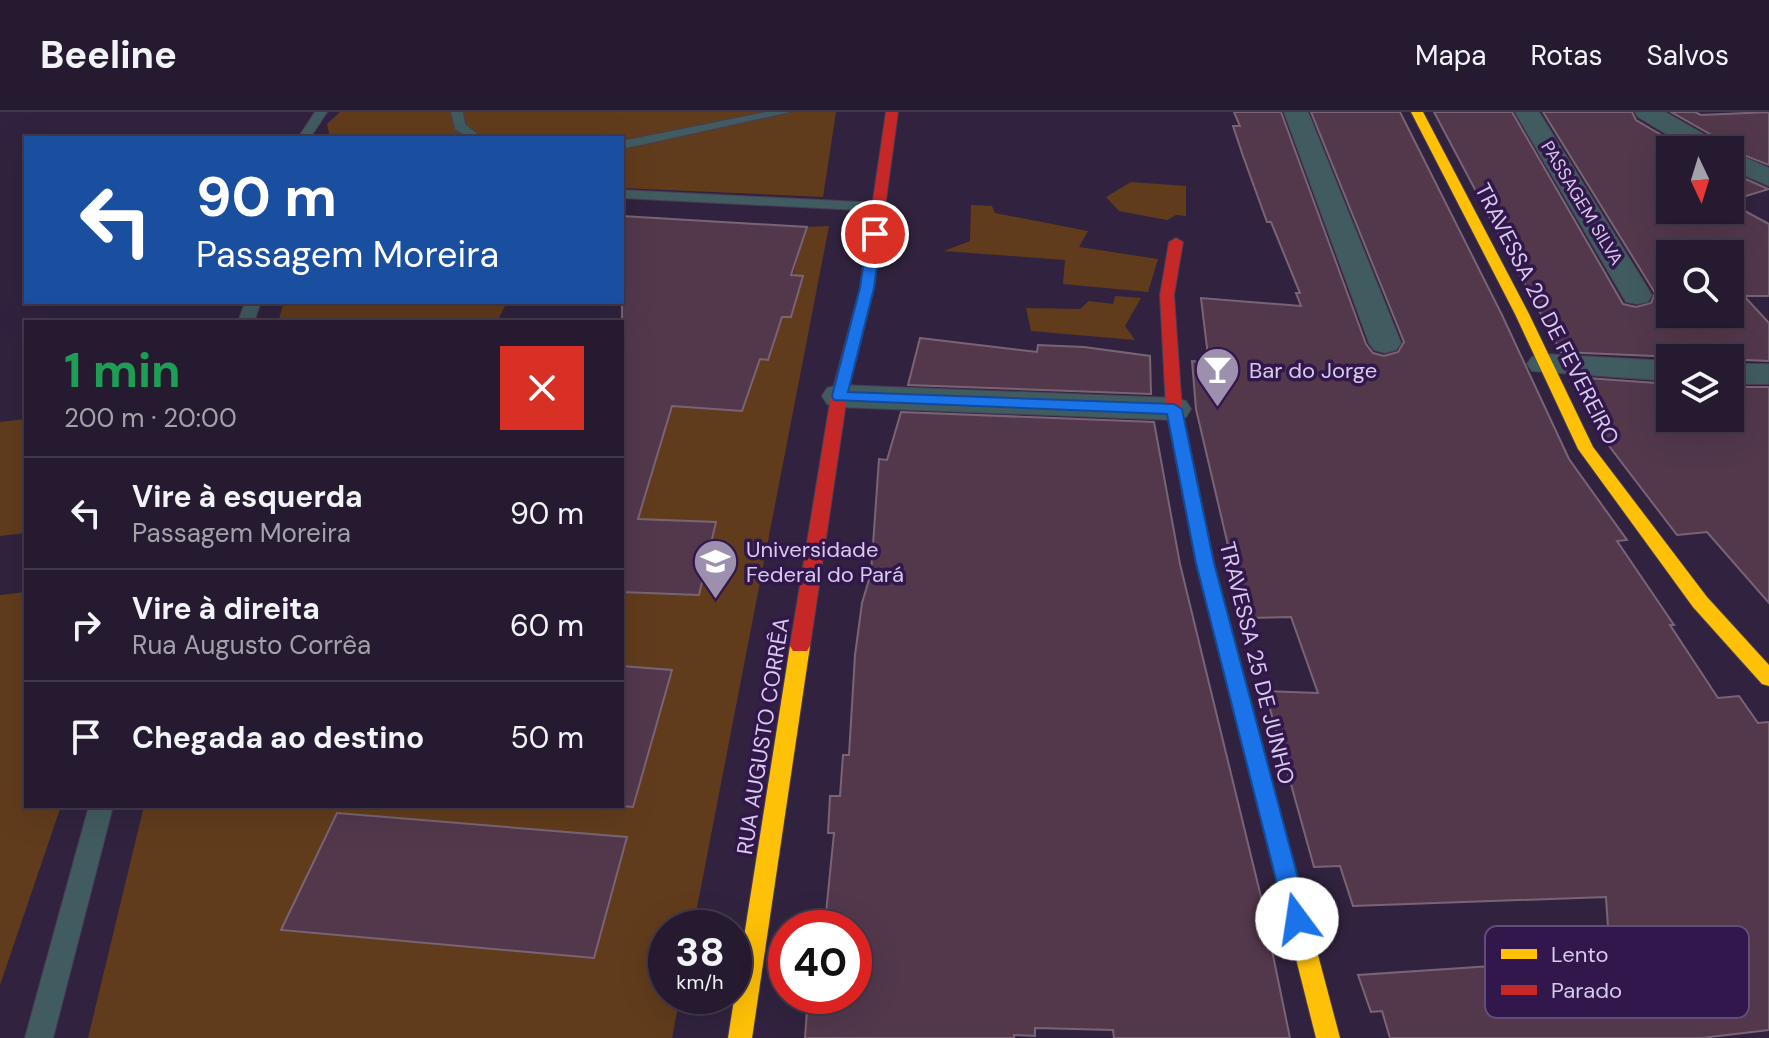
<!DOCTYPE html>
<html lang="pt">
<meta charset="utf-8">
<style>
:root{--surface:#251a2f;--page:#31273b;--text:#f1f3f6;--muted:#a3a1aa;--line:#42384b}
body{margin:0;font-family:"DM Sans",sans-serif;background:var(--page);color:var(--text);height:100vh;display:flex;flex-direction:column;font-size:30px;white-space:nowrap}
*{box-sizing:border-box;margin:0}
p{font-size:26px;color:var(--muted)}
.icon{flex:none;width:44px;height:44px;fill:none;stroke:currentColor;stroke-width:2;stroke-linecap:round;stroke-linejoin:round}
.map{position:relative;flex:1;overflow:hidden}
.panel{position:absolute;left:24px;top:208px;width:600px;height:488px;display:flex;flex-direction:column;background:var(--surface);border-radius:0px;box-shadow:0 8px 32px #0002,0 0 0 2px var(--line)}
.panel>*{flex:none}
.banner{position:absolute;left:24px;top:24px;width:600px;height:168px;border-radius:0px;box-shadow:0 8px 32px #0002,0 0 0 2px var(--line);background:#1a4fa0;color:#fff;overflow:hidden}
.needle{width:52px;rotate:176deg}
.buttons{position:absolute;left:1656px;top:24px;display:grid;gap:16px}
.buttons a{display:grid;place-items:center;width:88px;height:88px;border-radius:0px;background:var(--surface);box-shadow:0 8px 32px #0002,0 0 0 2px var(--line);font-size:40px}
.speed{position:absolute;left:648px;top:798px;display:flex;gap:16px;font-size:40px;font-weight:700;text-align:center}
.speed>*{display:grid;place-content:center;width:104px;height:104px;border-radius:50%;background:var(--surface);box-shadow:0 8px 32px #0002,0 0 0 2px var(--line);line-height:1}
.speed small{font-size:20px;font-weight:400}
.speed .limit{border:12px solid #d22;background:#fff;color:#111}
.pin{position:absolute;display:grid;place-items:center;width:68px;height:68px;color:#fff;margin:-34px;border:4px solid #fff;border-radius:50%;box-shadow:0 2px 8px #0007}
.me{position:absolute;width:88px;margin:-44px;rotate:346deg;stroke-linejoin:round;filter:drop-shadow(0 0 6px #0008)}
.turn{display:flex;align-items:center;gap:28px;height:168px;padding:0 40px;font-size:36px}
.turn .icon{width:104px;height:104px;stroke-width:2.5}
.turn b{display:block;font-size:56px;line-height:68px}
.round{display:grid;place-items:center;flex:none;width:84px;height:84px;border-radius:0px;background:var(--page)}
.head{display:flex;align-items:center;justify-content:space-between;height:136px;padding:0 40px}
h1{font-size:48px;font-weight:700;line-height:60px;color:#1e9e55}
ul{padding:0;list-style:none}
li{display:flex;align-items:center;gap:24px;height:112px;padding:0 40px;border-top:2px solid var(--line)}
li div{flex:1}
li b{display:block;font-size:30px}
li em{font-style:normal}
header{display:flex;align-items:center;gap:48px;box-sizing:border-box;height:112px;padding:0 40px;background:var(--surface);border-bottom:2px solid var(--line)}
header strong{font-size:38px}
nav{display:flex;gap:44px;margin-inline-start:auto;font-size:28px}
.map>svg:first-child{display:block}
.green{fill:#613c1c}
.building{fill:#53384c;stroke:#796475;stroke-width:2;fill-rule:evenodd}
.lines{fill:none;stroke-linecap:round;stroke-linejoin:round}
.lane-casing{stroke:#483d54;stroke-width:2}
.street-casing{stroke:#483d54;stroke-width:2}
.slow-casing{stroke:#483d54;stroke-width:2}
.jam-casing{stroke:#483d54;stroke-width:2}
.lane{fill:#415c60;fill-rule:evenodd}
.street{fill:#415c60;fill-rule:evenodd}
.slow{fill:#ffc107;fill-rule:evenodd}
.jam{fill:#c62828;fill-rule:evenodd}
.route{fill:#1a73e8;stroke:#114b97;stroke-width:2}
.labels{text-anchor:middle;dominant-baseline:central;stroke-width:7;stroke-linejoin:round;paint-order:stroke}
.far-street-label{font-size:18px;fill:#d7cbeb;stroke:#31174b}
.street-label{font-size:22px;fill:#d7cbeb;stroke:#31174b}
.poi-label{font-size:22px;fill:#d7cbeb;stroke:#31174b;text-anchor:start}
.key{fill:#31174b;stroke:#634d7b;stroke-width:2}
.key-label{font-size:22px;fill:#d7cbeb}
</style>
<header>
<strong>Beeline</strong>
<nav><a>Mapa</a><a>Rotas</a><a>Salvos</a></nav>
</header>
<div class="map">
<svg width="1769" height="926" viewBox="0 0 1769 926">
<rect width="100%" height="100%" fill="#31233f"/>
<!-- green -->
<g class="green">
<path d="M340,0H836L823,85L622,76V26H330L327,12Z"/>
<path d="M1131,70L1186,74V104L1176,103L1167,108L1119,99L1106,85Z"/>
<path d="M971,93L992,94L995,101L1088,119L1079,135L1158,147L1148,180L1063,172L1065,148L944,139L970,129Z"/>
<path d="M829,114L693,816H666V884H680L672,926H88L144,694H622V237L768,248L807,115Z"/>
<path d="M1115,184L1141,186L1125,214L1135,228L1031,219L1026,196L1080,197L1089,189L1113,192Z"/>
<path d="M284,190H507L497,210H278Z"/>
<path d="M26,307V421L0,424V310Z"/>
<path d="M26,480V694H61L0,873V483Z"/>
</g>
<!-- building -->
<g class="building">
<path d="M1234,0H1281L1366,232L1373,241L1384,244L1398,240L1404,230L1311,0H1400L1502,203L1569,347L1627,428L1617,429L1674,513H1670L1718,586L1739,584L1758,611L1769,610V918L1702,926H1390L1382,899L1371,900L1358,863L1610,846L1606,785L1353,794L1340,754L1314,755L1265,579L1318,581L1291,505L1245,506L1196,297L1192,249L1205,251L1203,244H1208L1201,186L1301,194L1296,181H1300L1271,110H1267L1243,44L1233,14H1240Z"/>
<path d="M1434,0H1512L1623,192L1636,195L1651,191L1655,181L1543,0H1632L1636,8L1687,38H1670V98H1730V91L1769,112V184H1744L1769,211V249L1561,240ZM1670,142H1730V202H1670Z"/>
<path d="M1671,0H1695L1701,3L1769,0V53L1728,37L1722,29Z"/>
<path d="M1730,60L1768,77H1769L1730,89Z"/>
<path d="M622,104L807,115L791,163L803,164L791,205H782L768,248L760,247L742,299L672,294L638,407L716,410L699,483L622,480Z"/>
<path d="M920,226L1037,240L1038,233L1084,235L1150,244L1151,282L908,273Z"/>
<path d="M1573,265L1670,272V306H1730V275H1769V491L1707,420L1677,423L1606,330Z"/>
<path d="M901,300L1154,310L1180,452L1261,785L1290,926H1114L1113,918L1035,916V924L1014,923V926H805L808,884H854V816H818L819,801H826L834,721H828L830,684H840L843,643H849L855,543L862,491L871,461L879,347L887,348Z"/>
<path d="M622,554L672,558L633,695L622,694Z"/>
<path d="M337,701L627,725L594,846L281,818Z"/>
</g>
<g class="lines">
<defs>
<g id="lane">
<path d="M315,0H327L310,26H298Z"/>
<path d="M451,0H463L465,12L482,26H468L455,17Z"/>
<path d="M766,0H790L622,37V29Z"/>
<path d="M622,78L879,91L886,95L879,99L622,86Z"/>
<path d="M245,190H261L254,210H238Z"/>
<path d="M89,694H113L53,926H25Z"/>
</g>
<g id="street">
<path d="M1284,0H1308L1401,231L1396,238L1385,241L1374,238L1369,231Z"/>
<path d="M1515,0H1539L1652,183L1648,190L1637,192L1626,190Z"/>
<path d="M1635,0H1665L1721,32L1725,38H1693L1638,5Z"/>
<path d="M1730,39L1769,56V74L1730,57Z"/>
<path d="M1544,242L1670,249V269L1532,259L1527,252L1532,245Z"/>
<rect x="1730" y="252" width="39" height="20"/>
<path d="M839,273L1174,286L1186,289L1191,297L1186,305L1174,308L839,295L827,292L822,284L827,276Z"/>
</g>
<g id="slow">
<path d="M1411,0H1423L1529,202L1593,335L1707,485L1769,553V574L1762,572L1693,495L1578,337L1515,202Z"/>
<path d="M800,527L807,529L810,534L752,926H728L790,534L793,529Z"/>
<path d="M1246,601L1253,603L1256,609L1340,926H1316L1236,609L1239,603Z"/>
</g>
<g id="jam">
<path d="M886,0H898L874,176L847,284L810,534L807,539H793L790,534L831,284L860,176Z"/>
<path d="M1176,126L1183,130L1174,183L1182,297L1214,451L1256,609L1253,615L1246,617L1239,615L1236,609L1196,451L1166,297L1160,183L1169,130Z"/>
</g>
</defs>
<!-- lane casing -->
<use href="#lane" class="lane-casing"/>
<!-- street casing -->
<use href="#street" class="street-casing"/>
<!-- slow casing -->
<use href="#slow" class="slow-casing"/>
<!-- jam casing -->
<use href="#jam" class="jam-casing"/>
<!-- lane -->
<use href="#lane" class="lane"/>
<!-- street -->
<use href="#street" class="street"/>
<!-- slow -->
<use href="#slow" class="slow"/>
<!-- jam -->
<use href="#jam" class="jam"/>
</g>
<!-- route -->
<path class="route" d="M875,118L881,122L874,176L848,280L1174,292L1182,297L1214,451L1309,807L1305,815L1297,818L1289,815L1286,807L1196,451L1167,302L834,288L832,284L860,176L868,122Z"/>
<!-- icons -->
<defs>
<symbol id="bar-pin" viewBox="-11 -11 22 30"><path d="M0 17L-7.5 6A9.5 9.5 0 1 1 7.5 6Z" fill="#9d90af" stroke="#31174b"/><path d="M-6-5H6L.8 .8V4.5H3.5V6h-7V4.5H-.8V.8Z" fill="#fff"/></symbol>
<symbol id="university-pin" viewBox="-11 -11 22 30"><path d="M0 17L-7.5 6A9.5 9.5 0 1 1 7.5 6Z" fill="#9d90af" stroke="#31174b"/><path d="M0-5L7-2L0 1L-7-2ZM-4 1L0 2.5L4 1V4Q0 6-4 4Z" fill="#fff"/></symbol>
</defs>
<g fill-rule="evenodd">
<use href="#bar-pin" x="1192" y="232" width="51" height="69"/>
<use href="#university-pin" x="690" y="424" width="51" height="69"/>
</g>
<g class="labels">
<!-- far-street labels -->
<g class="far-street-label">
<text transform="translate(1582 91) rotate(59)">PASSAGEM SILVA</text>
</g>
<!-- street labels -->
<g class="street-label">
<text transform="translate(1547 202) rotate(63)">TRAVESSA 20 DE FEVEREIRO</text>
<text transform="translate(1257 551) rotate(76)">TRAVESSA 25 DE JUNHO</text>
<text transform="translate(763 624) rotate(-81)">RUA AUGUSTO CORRÊA</text>
</g>
<!-- poi labels -->
<g class="poi-label">
<text x="1249" y="258">Bar do Jorge</text>
<text x="746" y="437">Universidade<tspan x="746" dy="25">Federal do Pará</tspan></text>
</g>
</g>
<!-- legend -->
<rect x="1485" y="814" width="264" height="92" rx="12" class="key"/>
<rect x="1501" y="837" width="36" height="10" fill="#ffc107"/>
<rect x="1501" y="873" width="36" height="10" fill="#c62828"/>
<g class="key-label">
<text x="1551" y="850">Lento</text>
<text x="1551" y="886">Parado</text>
</g>
</svg>
<div class="buttons">
<a><svg class="needle" viewBox="-14 -14 28 28"><path d="M0-13l5 13h-10z" fill="#e53935"/><path d="M0 13l5-13h-10z" fill="#a3a1aa"/></svg></a>
<a><svg class="icon" aria-label="search" viewBox="0 0 24 24"><circle cx="10" cy="10" r="6"/><path d="M15 15l6 6"/></svg></a>
<a><svg class="icon" aria-label="layers" viewBox="0 0 24 24"><path d="M12 4l9 5-9 5-9-5zM3 14l9 5 9-5"/></svg></a>
</div>
<div class="speed"><div>38<small>km/h</small></div><div class="limit">40</div></div>
<div class="pin" style="left:875px;top:122px;background:#d93025"><svg class="icon" aria-label="arrive" viewBox="0 0 24 24"><path d="M6 21V4h12l-3 4 3 4H6"/></svg></div>
<svg class="me" style="left:1297px;top:807px" viewBox="-20 -20 40 40"><circle r="19" fill="#fff"/><path d="M0-13L10 11 0 6-10 11z" fill="#1a73e8"/></svg>
<div class="banner">
<div class="turn"><svg class="icon" aria-label="left" viewBox="0 0 24 24"><path d="M17 20v-9H6M10 6l-5 5 5 5"/></svg><div><b>90 m</b>Passagem Moreira</div></div>
</div>
<section class="panel">
<div class="head"><div><h1>1 min</h1><p>200 m · 20:00</p></div><a class="round" style="background:#d93025;color:#fff"><svg class="icon" aria-label="close" viewBox="0 0 24 24"><path d="M6 6l12 12M18 6L6 18"/></svg></a></div>
<ul>
<li><svg class="icon" aria-label="left" viewBox="0 0 24 24"><path d="M17 20v-9H6M10 6l-5 5 5 5"/></svg><div><b>Vire à esquerda</b><p>Passagem Moreira</p></div><em>90 m</em></li>
<li><svg class="icon" aria-label="right" viewBox="0 0 24 24"><path d="M7 20v-9h11M14 6l5 5-5 5"/></svg><div><b>Vire à direita</b><p>Rua Augusto Corrêa</p></div><em>60 m</em></li>
<li><svg class="icon" aria-label="arrive" viewBox="0 0 24 24"><path d="M6 21V4h12l-3 4 3 4H6"/></svg><div><b>Chegada ao destino</b></div><em>50 m</em></li>
</ul>
</section>
</div>
